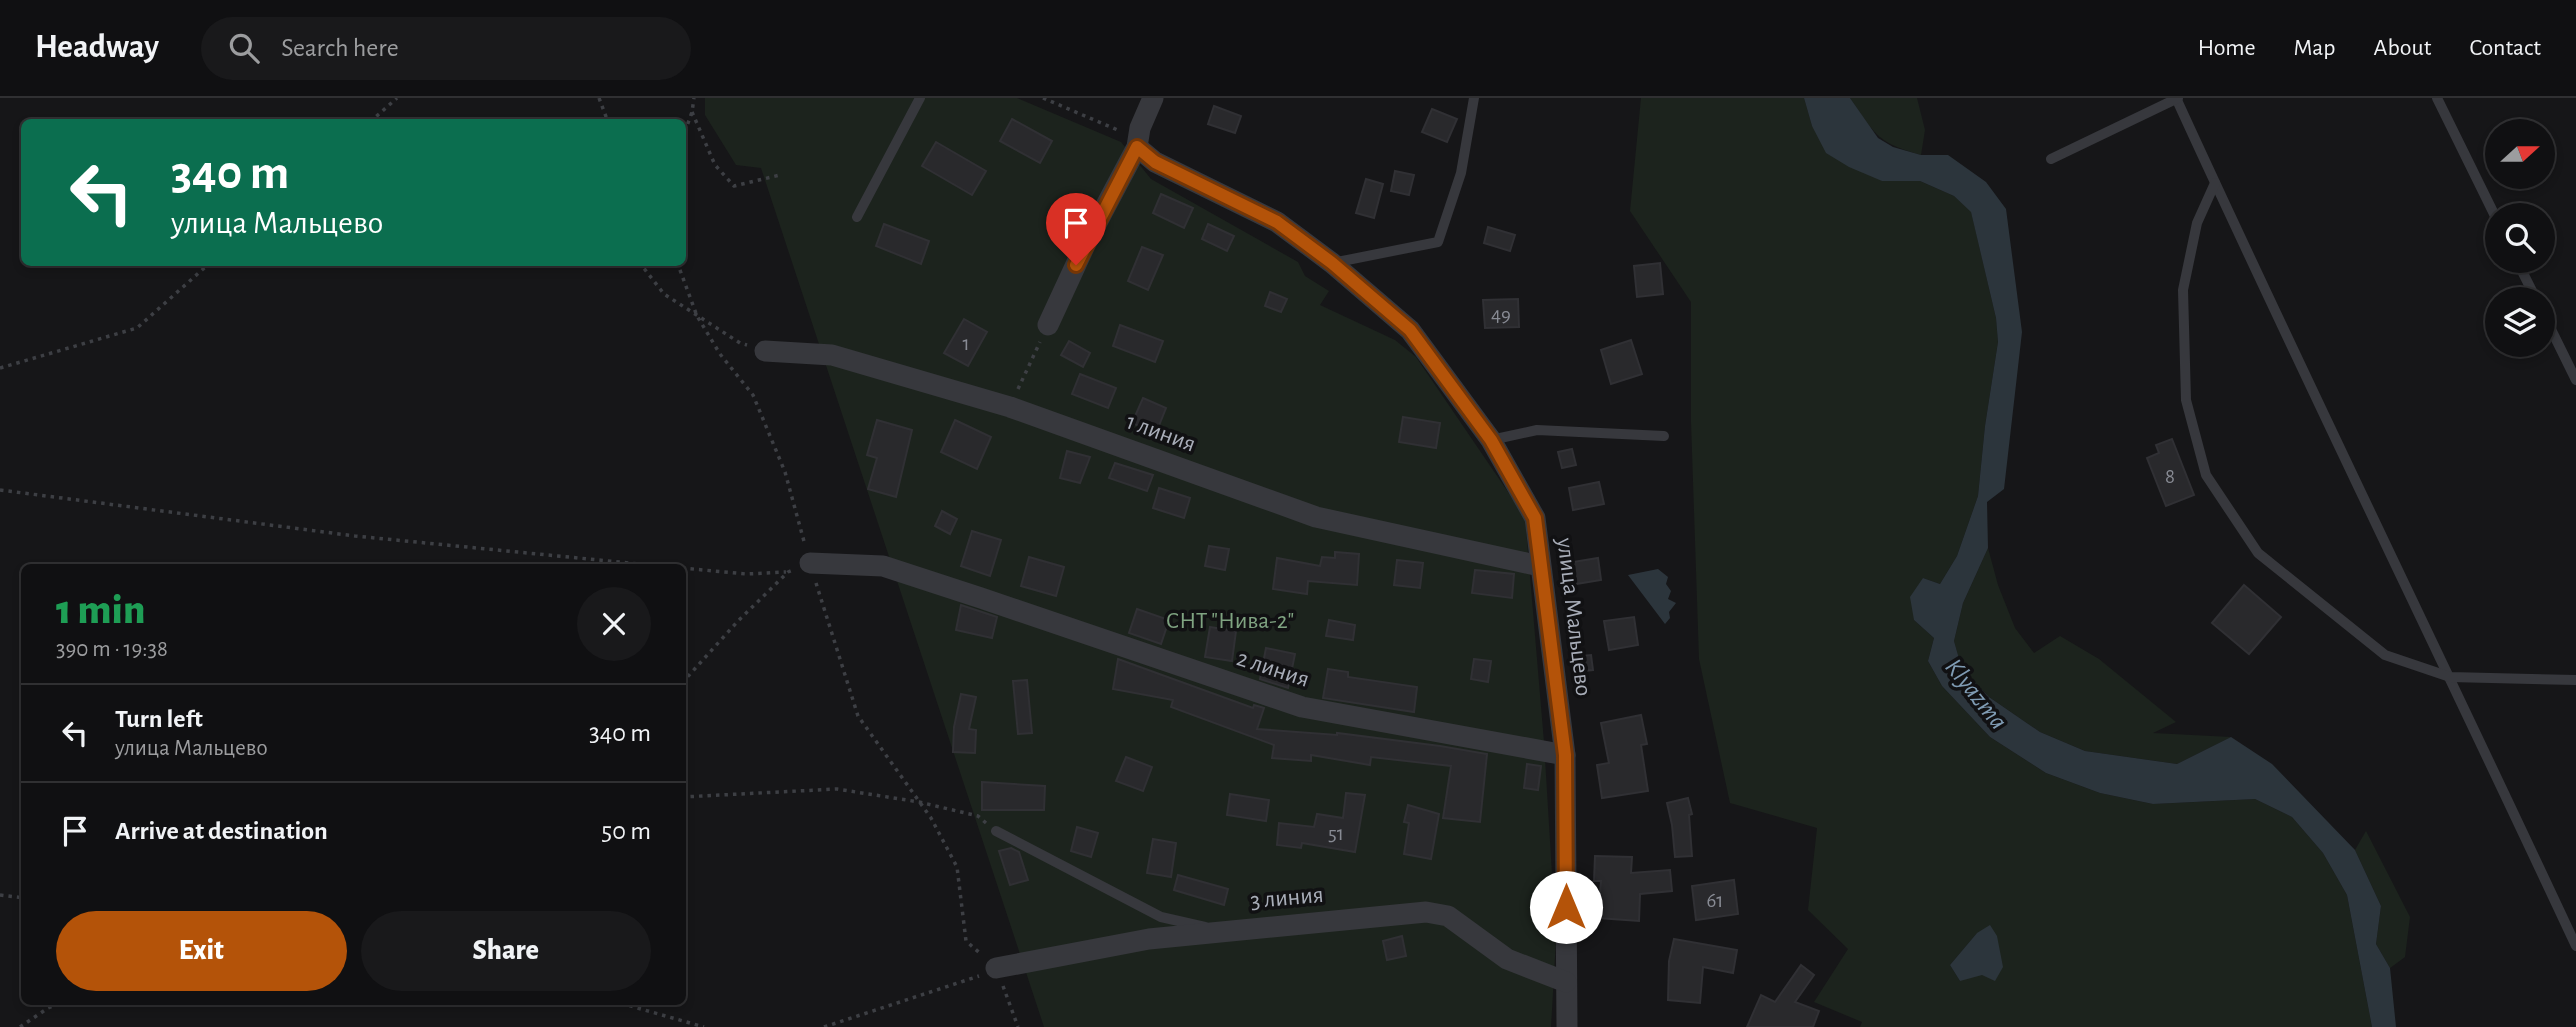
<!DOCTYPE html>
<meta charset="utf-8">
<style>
:root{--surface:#101012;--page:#19191b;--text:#f1f3f6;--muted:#9c9d9f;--line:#303032;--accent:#b45309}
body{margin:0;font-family:"Alegreya Sans",sans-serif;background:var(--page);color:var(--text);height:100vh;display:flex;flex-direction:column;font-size:26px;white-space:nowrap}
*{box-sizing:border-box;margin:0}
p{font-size:23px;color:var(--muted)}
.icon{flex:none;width:38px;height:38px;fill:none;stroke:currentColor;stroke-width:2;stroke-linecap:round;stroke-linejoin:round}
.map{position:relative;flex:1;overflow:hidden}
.sheet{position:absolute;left:21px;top:466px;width:665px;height:441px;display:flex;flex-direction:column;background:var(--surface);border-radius:10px;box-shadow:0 4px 10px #0003,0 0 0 2px var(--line)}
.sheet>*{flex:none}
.banner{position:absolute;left:21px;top:21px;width:665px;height:147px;border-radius:10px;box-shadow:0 4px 10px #0003,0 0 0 2px var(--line);background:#0b6e4f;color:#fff;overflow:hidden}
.needle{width:46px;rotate:69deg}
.tools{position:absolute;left:2485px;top:21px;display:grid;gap:14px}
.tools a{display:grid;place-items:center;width:70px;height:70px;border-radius:50%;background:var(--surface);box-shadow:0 4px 10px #0003,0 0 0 2px var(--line);font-size:35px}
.pin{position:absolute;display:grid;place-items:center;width:60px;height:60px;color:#fff;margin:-72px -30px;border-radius:50% 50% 50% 0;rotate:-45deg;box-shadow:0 0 7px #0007}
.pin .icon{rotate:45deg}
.me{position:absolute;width:77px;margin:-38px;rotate:0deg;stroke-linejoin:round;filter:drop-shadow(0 0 5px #0008)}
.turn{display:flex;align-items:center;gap:24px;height:147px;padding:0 35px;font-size:32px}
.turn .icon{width:91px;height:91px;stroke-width:2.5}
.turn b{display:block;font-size:49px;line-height:60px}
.round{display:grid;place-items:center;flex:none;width:74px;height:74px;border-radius:37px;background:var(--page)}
.head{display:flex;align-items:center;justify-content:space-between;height:119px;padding:0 35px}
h1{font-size:42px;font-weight:800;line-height:52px;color:#1e9e55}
.button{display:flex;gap:14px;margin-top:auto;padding:14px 35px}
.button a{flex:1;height:80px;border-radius:42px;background:var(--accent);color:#fff;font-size:28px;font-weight:800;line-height:80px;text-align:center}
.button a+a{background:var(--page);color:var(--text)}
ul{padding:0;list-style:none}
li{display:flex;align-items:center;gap:21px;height:98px;padding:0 35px;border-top:2px solid var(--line)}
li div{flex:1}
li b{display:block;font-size:26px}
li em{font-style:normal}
header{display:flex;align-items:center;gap:42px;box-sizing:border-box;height:98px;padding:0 35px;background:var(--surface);border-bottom:2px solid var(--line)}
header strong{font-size:33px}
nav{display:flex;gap:38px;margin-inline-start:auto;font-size:24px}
.search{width:490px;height:63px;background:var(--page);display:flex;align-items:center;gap:18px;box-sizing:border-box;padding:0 24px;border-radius:38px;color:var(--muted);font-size:26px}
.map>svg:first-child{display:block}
.green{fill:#1c231d;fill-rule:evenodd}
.water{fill:#2c353c}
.building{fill:#29292c;stroke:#303034;stroke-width:2}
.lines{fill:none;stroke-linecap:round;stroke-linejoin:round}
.path{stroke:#3d3f44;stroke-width:3.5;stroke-dasharray:3.5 5;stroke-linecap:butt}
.lane{stroke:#37383d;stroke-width:10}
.street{stroke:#37383d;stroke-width:21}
.route-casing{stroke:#753606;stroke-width:18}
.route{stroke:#b45309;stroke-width:12}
.labels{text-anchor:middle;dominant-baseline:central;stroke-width:7;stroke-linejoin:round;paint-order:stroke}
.number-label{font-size:21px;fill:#888b94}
.street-label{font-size:24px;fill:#a8adb8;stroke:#111113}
.park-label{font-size:24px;fill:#7fa381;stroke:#111113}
.water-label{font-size:26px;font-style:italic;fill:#7f9bb3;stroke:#111113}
</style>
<header>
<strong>Headway</strong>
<div class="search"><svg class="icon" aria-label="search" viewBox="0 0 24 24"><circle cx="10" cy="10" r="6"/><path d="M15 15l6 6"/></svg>Search here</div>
<nav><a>Home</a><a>Map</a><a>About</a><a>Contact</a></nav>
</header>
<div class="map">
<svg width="2576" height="929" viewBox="0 0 2576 929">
<rect width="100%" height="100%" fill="#161618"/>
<!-- green -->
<g class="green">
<path d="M705,0H1017L1121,44L1151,81L1298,164L1305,178L1329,193L1320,207L1395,242L1416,259L1525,419L1544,644L1556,842L1551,929H1044L761,70L736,67L705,17Z"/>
<path d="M1641,0H1804L1812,28L1882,83H1920L1954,98L1971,113L1996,220L1998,244L1985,328L1978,398L1957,458L1940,486L1923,480L1914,522L1934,540L1928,563L1942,588L1990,639L2046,675L2100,695L2153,706L2255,701L2292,719L2323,755L2347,797L2372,929H1860L1862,924L1814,904L1848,851L1808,812L1817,730L1730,705L1699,561L1691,324V204L1630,113ZM1977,835L1960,883L1950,867Z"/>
<path d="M1850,0H1917L1925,32L1921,57C1876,44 1876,37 1850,0Z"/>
<path d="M1988,450L1998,487L2015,530L2034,555L2060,538L2099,561L2176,624L2153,635L2231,639L2177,666L2085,653L2040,634L1989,599L1962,571L1954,543L1963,505Z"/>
<path d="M2366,733L2410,819L2405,859L2390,870L2376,846L2381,808L2355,752Z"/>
</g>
<!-- water -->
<g class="water">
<path d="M1804,0H1850L1878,40L1893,49L1921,57H1948L1986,84L2006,111L2022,234L2004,391L1987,404L1988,450L1963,505L1954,543L1962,571L1989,599L2040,634L2085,653L2177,666L2231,639L2272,666L2355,752L2381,808L2376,846L2390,870L2396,929H2372L2347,797L2323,755L2292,719L2255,701L2153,706L2100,695L2046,675L1990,639L1942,588L1928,563L1934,540L1914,522L1910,499L1923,480L1940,486L1957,458L1978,398L1985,328L1998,244L1996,220L1971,114L1954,98L1920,83H1882L1849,69L1826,55L1812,28Z"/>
<path d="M1658,471L1668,479L1666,486L1671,493L1668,501L1676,505L1669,514L1670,520L1665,526L1628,477Z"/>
<path d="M1990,827L1997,838L2003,869L1995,883L1982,877L1960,883L1950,867L1977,835Z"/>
</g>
<!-- building -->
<g class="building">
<path d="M1214,8L1241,18L1235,35L1208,26Z"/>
<path d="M1432,11L1457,21L1447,44L1422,34Z"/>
<path d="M1012,21L1052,43L1040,65L1000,43Z"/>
<path d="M936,44L986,73L972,97L922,68Z"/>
<path d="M1395,73L1414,77L1409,97L1391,93Z"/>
<path d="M1366,81L1383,86L1374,120L1356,115Z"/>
<path d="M1161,96L1193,110L1184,130L1153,115Z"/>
<path d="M884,126L929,143L921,166L876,148Z"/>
<path d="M1208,126L1234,138L1227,153L1202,141Z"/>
<path d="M1488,129L1515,137L1510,153L1484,145Z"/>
<path d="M1142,149L1163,157L1148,192L1128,183Z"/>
<path d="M1660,165L1663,196L1637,199L1634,168Z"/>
<path d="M1270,194L1287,201L1281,214L1265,208Z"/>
<path d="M1518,201L1519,229L1485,230L1483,202Z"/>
<path d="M964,221L987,234L968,268L944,255Z"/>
<path d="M1120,227L1163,243L1155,264L1113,248Z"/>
<path d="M1631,242L1642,276L1611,286L1601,252Z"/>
<path d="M1069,243L1090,255L1083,269L1061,257Z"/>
<path d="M1080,276L1116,290L1108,310L1072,296Z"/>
<path d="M1143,300L1166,310L1156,335L1132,325Z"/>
<path d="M1403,319L1440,325L1436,350L1399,344Z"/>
<path d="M877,322L912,332L896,399L868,391L877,360L867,357Z"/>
<path d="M955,322L991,339L977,371L941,354Z"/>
<path d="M2172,341L2194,397L2166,408L2147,360L2159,355L2156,347Z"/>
<path d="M1572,351L1576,367L1562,370L1558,354Z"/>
<path d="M1067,353L1090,359L1080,385L1060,380Z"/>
<path d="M1115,365L1153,377L1147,393L1109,380Z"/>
<path d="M1599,384L1604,406L1573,412L1569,390Z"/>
<path d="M1159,390L1190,400L1184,420L1153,410Z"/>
<path d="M942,413L957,421L950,436L935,428Z"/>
<path d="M972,433L1001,442L990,478L961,468Z"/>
<path d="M1209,448L1229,451L1225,472L1205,468Z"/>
<path d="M1335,454L1359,456L1357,487L1308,483L1307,496L1273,491L1277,460L1320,468L1322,459L1335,460Z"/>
<path d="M1029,459L1064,469L1056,498L1021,488Z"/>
<path d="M1598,460L1601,482L1576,486L1573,464Z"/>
<path d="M1397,462L1423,465L1420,490L1394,487Z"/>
<path d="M1475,472L1514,476L1512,500L1472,495Z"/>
<path d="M2244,487L2281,519L2249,556L2212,525Z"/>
<path d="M961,507L997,519L992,540L956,532Z"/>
<path d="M1137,511L1169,522L1161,546L1129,535Z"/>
<path d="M1634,519L1638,547L1609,552L1604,523Z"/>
<path d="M1329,522L1355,527L1353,542L1326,538Z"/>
<path d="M1210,529L1236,533L1232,563L1205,559Z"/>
<path d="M1266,550L1295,556L1288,590L1260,581Z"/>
<path d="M1591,557L1593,572L1572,574L1571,559Z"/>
<path d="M1118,561L1253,610L1254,607L1264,610L1257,631L1337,637V635L1440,648L1487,656L1480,724L1443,720L1451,668L1371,659L1370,667L1311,657V663L1272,660L1274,647L1171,609L1173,602L1113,591Z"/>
<path d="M1474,561L1491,563L1488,584L1471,581Z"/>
<path d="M1328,571L1348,574V579L1417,589L1414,614L1323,600Z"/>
<path d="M1027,582L1032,635L1018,636L1013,583Z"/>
<path d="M961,596L976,599L969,631L976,632L975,655L953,654L954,629Z"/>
<path d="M1641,617L1647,646L1641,647L1648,693L1602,700L1597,667L1609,665L1601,625Z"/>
<path d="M1126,659L1152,669L1143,693L1116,683Z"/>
<path d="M1527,666L1541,668L1538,692L1524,690Z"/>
<path d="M982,684L1045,688L1044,712H982Z"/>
<path d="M1346,695L1365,697L1355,754L1302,745L1301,750L1277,747L1279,725L1314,729L1317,716L1343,720Z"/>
<path d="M1230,696L1269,702L1266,723L1227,717Z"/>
<path d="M1688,700L1692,716L1689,717L1692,758L1675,759L1672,727L1667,705Z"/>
<path d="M1408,707L1439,716L1431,761L1404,756L1409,725L1404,724Z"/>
<path d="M1077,729L1098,735L1091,759L1071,753Z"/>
<path d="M1153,741L1176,745L1171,779L1147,775Z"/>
<path d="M1011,750L1019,754L1028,782L1010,787L999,753Z"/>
<path d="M1595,758L1632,759L1631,775L1670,772L1672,793L1640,796L1639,823L1598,820L1601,783H1594Z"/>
<path d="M1178,777L1228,791L1224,807L1174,792Z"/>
<path d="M1734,782L1738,816L1696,822L1692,788Z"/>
<path d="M1402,838L1406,858L1387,862L1383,843Z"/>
<path d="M1674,841L1737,852L1733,875L1703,869L1700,905L1668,902L1669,863Z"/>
<path d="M1801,867L1814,877L1795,904L1819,913L1813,929H1747L1761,897L1775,904Z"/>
</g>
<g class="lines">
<!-- path -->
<g class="path">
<path d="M599,0L608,24"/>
<path d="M1043,0L1120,33"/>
<path d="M692,14L715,67L734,88L780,77"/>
<path d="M370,24L397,0"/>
<path d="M682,42L692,14L694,0"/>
<path d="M639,164L664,196L740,245L747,247"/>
<path d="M677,164L697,218L720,256L753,297L785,374L805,447"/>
<path d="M0,270L137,230L211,164"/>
<path d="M1018,291L1040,244"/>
<path d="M0,392L355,438L670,469"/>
<path d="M682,470L746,476L786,474"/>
<path d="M816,485L858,618L931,720L957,769L966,843L982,857"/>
<path d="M682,585L738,523L788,474L793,472"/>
<path d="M682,699L837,691L919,704L978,718L986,725"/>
<path d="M0,797L24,800"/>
<path d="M1003,888L1018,929"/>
<path d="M613,903L704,929"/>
<path d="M20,929L48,910L64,903"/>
<path d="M824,929L979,878"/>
</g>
<!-- lane -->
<g class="lane">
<path d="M2176,0C2306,284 2444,565 2576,848"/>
<path d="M2437,0L2497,122"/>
<path d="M2051,61L2178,0"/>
<path d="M2215,85L2197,125L2183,192L2186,302L2206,377L2258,455L2385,557L2450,579L2576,582"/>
<path d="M857,119L920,0"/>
<path d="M2517,163L2536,201"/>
<path d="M1332,165L1438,144L1461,75L1474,0"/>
<path d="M2543,215L2576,282"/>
<path d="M1491,342L1537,332L1664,338"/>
<path d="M996,733L1161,819L1205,829"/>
</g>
<!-- street -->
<g class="street">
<path d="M1137,49L1155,64L1277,124L1332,165L1410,232L1491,342L1535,420L1565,657L1567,929"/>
<path d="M1048,227L1085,147L1137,49L1140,30L1153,0"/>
<path d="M765,253L832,257L1010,309L1316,419L1540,468"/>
<path d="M810,465L883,468L981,500L1302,609L1565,657"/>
<path d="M996,870L1149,841L1426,814L1448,818L1507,861L1566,884"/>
</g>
</g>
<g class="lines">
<defs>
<path id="route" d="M1076,167L1137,49L1155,64L1277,124L1332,165L1410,232L1491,342L1535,420L1565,657L1566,809"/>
</defs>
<!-- route casing -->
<use href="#route" class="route-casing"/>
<!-- route -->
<use href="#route" class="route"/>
</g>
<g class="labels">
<!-- number labels -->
<g class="number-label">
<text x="1501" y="216">49</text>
<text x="966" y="245">1</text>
<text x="2170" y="378">8</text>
<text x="1336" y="735">51</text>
<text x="1715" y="802">61</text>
</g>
<!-- street labels -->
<g class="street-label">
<text transform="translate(1161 335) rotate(20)">1 линия</text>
<text transform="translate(1574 519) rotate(83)">улица Мальцево</text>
<text transform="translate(1273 571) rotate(18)">2 линия</text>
<text transform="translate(1287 800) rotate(-5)">3 линия</text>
</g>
<!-- park labels -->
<g class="park-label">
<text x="1230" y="523">СНТ "Нива-2"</text>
</g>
<!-- water labels -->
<g class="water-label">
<text transform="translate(1976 596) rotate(51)">Klyazma</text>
</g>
</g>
</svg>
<div class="tools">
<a><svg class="needle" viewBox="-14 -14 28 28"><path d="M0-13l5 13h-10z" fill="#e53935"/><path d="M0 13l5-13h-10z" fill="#9c9d9f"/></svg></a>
<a><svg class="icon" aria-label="search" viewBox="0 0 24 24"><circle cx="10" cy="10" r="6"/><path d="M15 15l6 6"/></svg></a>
<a><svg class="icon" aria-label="layers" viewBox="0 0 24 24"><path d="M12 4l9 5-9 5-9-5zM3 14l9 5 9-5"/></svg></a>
</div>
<div class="pin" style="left:1076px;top:167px;background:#d93025"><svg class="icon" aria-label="arrive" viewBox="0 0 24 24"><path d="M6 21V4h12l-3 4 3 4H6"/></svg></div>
<svg class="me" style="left:1566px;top:809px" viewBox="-20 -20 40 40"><circle r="19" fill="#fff"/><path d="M0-13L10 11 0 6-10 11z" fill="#b45309"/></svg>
<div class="banner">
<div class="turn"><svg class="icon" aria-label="left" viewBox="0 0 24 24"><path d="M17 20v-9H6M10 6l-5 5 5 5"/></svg><div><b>340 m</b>улица Мальцево</div></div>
</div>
<section class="sheet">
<div class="head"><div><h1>1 min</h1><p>390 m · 19:38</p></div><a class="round"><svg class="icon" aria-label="close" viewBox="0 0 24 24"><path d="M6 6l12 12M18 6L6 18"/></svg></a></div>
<ul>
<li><svg class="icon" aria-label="left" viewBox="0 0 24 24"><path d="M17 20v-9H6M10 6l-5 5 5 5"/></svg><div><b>Turn left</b><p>улица Мальцево</p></div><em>340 m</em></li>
<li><svg class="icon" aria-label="arrive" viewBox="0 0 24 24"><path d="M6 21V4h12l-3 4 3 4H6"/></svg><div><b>Arrive at destination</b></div><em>50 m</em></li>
</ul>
<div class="button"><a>Exit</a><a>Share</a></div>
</section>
</div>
